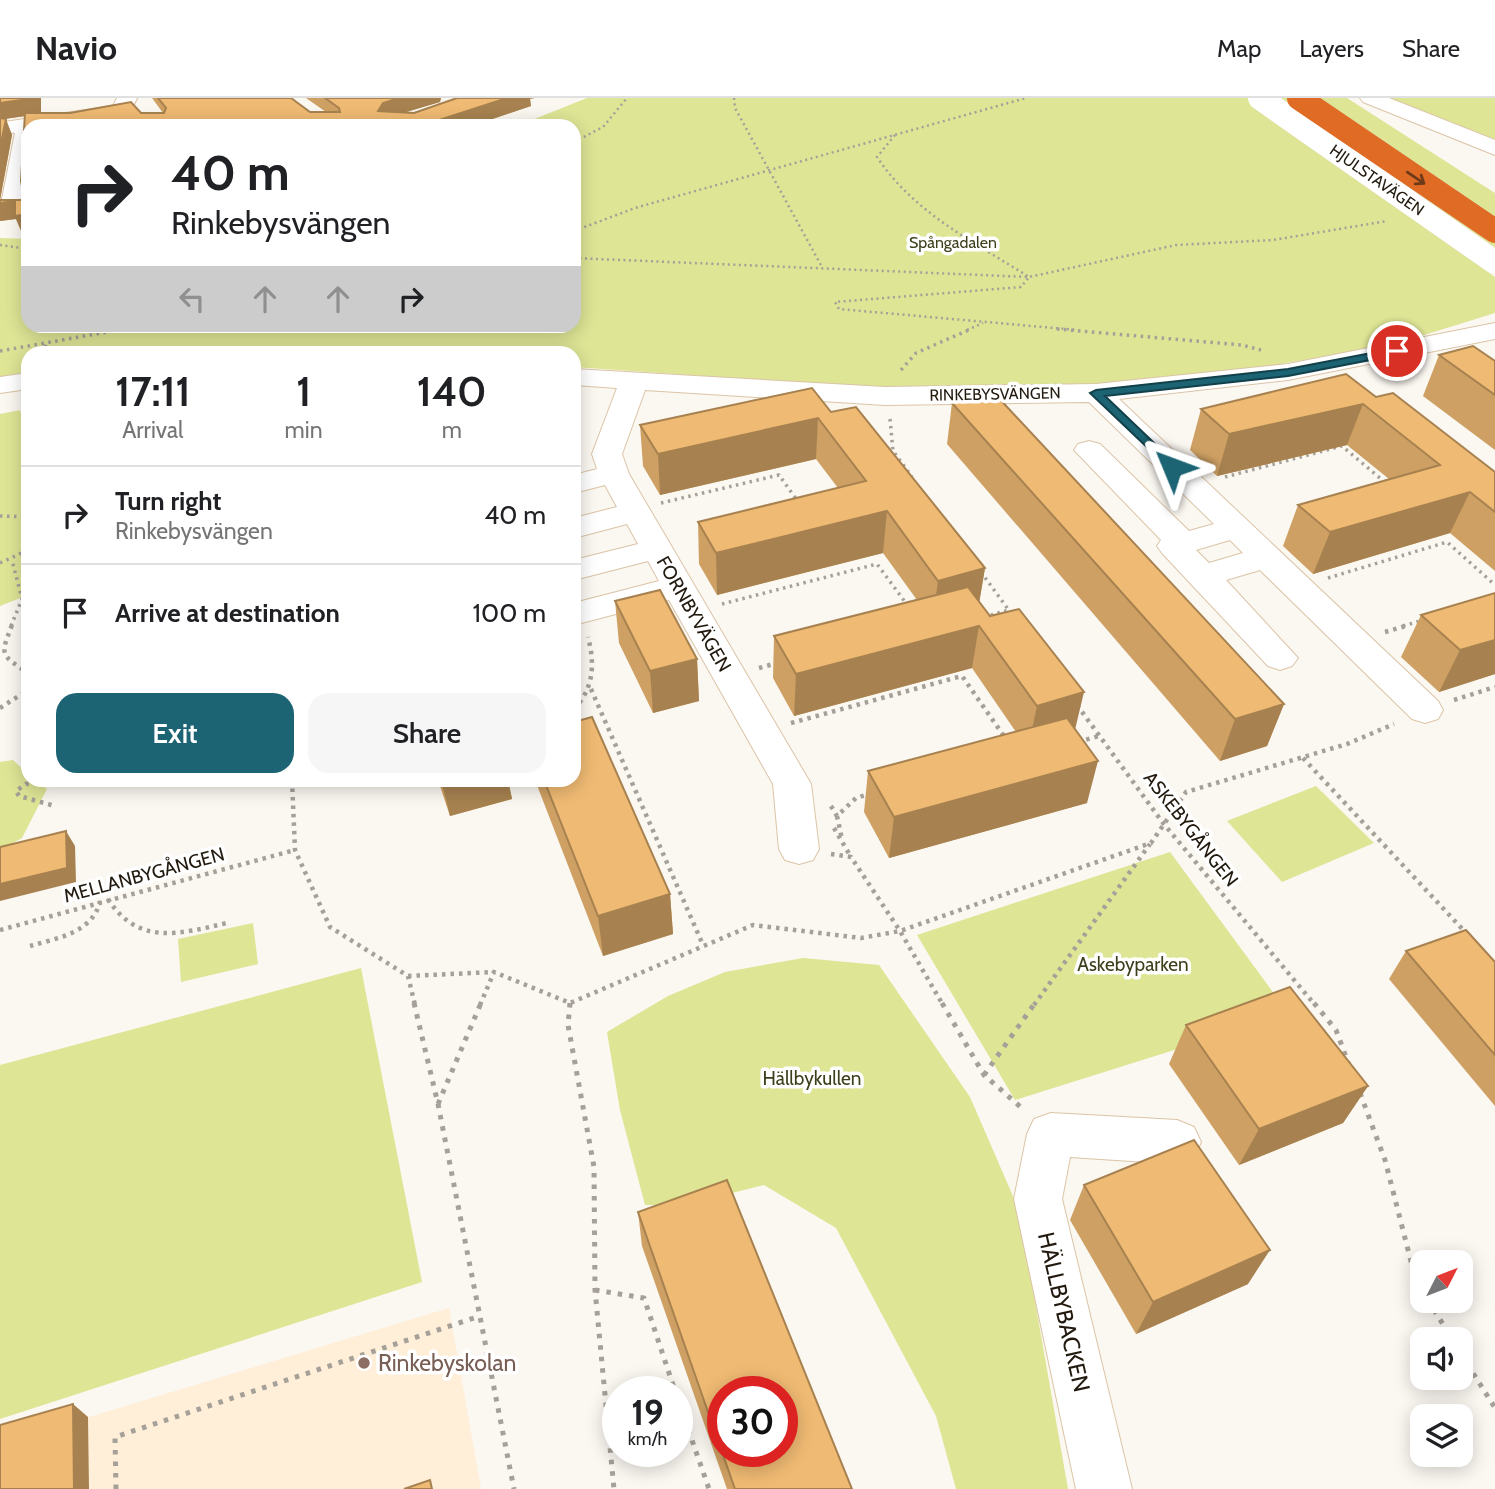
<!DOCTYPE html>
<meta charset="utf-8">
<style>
:root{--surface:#fff;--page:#f6f6f6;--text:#202124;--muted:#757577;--line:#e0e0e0;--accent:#1c6373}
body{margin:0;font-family:Cabin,sans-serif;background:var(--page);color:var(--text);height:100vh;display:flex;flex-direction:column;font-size:26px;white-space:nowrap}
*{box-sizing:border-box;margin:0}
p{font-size:23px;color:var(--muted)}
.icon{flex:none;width:38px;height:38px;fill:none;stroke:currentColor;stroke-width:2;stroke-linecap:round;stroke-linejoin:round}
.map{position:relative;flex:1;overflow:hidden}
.sheet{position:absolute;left:21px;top:248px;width:560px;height:441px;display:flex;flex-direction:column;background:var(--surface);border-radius:21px;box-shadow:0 4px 18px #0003}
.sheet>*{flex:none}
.hud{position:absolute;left:21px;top:21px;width:560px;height:214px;border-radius:21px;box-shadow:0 4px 18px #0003;background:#fff;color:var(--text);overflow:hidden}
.needle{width:46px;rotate:48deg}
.controls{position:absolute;left:1410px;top:1152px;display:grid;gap:14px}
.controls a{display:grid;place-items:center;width:63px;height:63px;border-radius:14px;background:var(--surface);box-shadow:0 4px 18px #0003;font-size:35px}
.speed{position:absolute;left:602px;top:1278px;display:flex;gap:14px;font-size:35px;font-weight:700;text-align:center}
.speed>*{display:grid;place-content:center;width:91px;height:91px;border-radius:50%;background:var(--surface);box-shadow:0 4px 18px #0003;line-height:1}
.speed small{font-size:18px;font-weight:400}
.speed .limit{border:10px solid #d22;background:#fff;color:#111}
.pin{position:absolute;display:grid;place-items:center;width:60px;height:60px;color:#fff;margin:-30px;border:4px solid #fff;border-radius:50%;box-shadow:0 2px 7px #0007}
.me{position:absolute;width:77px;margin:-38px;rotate:314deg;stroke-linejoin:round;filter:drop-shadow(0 0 5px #0008)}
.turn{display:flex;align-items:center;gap:24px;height:147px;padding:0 35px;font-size:32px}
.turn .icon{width:91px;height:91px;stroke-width:2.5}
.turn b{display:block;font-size:49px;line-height:60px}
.lanes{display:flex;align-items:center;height:66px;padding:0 35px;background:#0003;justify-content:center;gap:35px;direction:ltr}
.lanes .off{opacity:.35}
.eta{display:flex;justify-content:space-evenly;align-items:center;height:119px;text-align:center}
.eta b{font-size:42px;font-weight:600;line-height:49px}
.button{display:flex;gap:14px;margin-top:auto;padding:14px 35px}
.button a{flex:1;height:80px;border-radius:21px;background:var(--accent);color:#fff;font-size:28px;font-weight:600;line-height:80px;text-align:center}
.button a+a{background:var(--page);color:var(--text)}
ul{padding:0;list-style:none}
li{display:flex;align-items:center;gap:21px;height:98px;padding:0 35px;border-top:2px solid var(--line)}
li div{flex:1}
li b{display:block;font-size:26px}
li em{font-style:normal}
header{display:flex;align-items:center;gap:42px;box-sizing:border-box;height:98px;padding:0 35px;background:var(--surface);border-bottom:2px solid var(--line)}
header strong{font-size:33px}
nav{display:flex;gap:38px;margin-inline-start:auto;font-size:24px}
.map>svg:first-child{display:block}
.built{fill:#ffeed8}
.green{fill:#dee595}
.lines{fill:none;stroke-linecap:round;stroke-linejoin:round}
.minor-casing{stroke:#dbc4a7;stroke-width:2}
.path-far3{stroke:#a5a098;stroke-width:2.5;stroke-dasharray:2 3.5;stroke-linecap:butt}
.path-far2{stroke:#a5a098;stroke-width:3.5;stroke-dasharray:2.5 4.5;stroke-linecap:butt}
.path-far1{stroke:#a5a098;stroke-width:4.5;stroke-dasharray:3.5 5;stroke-linecap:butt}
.path{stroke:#a5a098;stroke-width:5;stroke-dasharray:4.5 7;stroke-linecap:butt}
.minor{fill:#fff;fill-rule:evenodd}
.minor-bridge-casing{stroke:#dbc4a7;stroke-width:24;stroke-linecap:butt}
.highway-bridge-casing{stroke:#d3d1cf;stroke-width:24;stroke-linecap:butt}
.minor-bridge{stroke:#fff;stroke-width:24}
.highway-bridge{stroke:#df6b24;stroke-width:24}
.wall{fill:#cea063}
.shaded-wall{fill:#a78250}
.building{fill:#efba73;stroke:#a78250;stroke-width:2;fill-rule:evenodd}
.oneway{stroke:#6e3a17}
.route{fill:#1c6373;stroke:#12404b;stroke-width:2}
.education-dot{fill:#8d6e63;stroke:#fff;stroke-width:2.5}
.labels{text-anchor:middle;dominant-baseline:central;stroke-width:7;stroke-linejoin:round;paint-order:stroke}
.far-street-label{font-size:16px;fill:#221a0f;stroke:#fff}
.far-park-label{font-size:16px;fill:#3d3f1b;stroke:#fff}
.street-label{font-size:19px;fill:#221a0f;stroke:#fff}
.park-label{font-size:19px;fill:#3d3f1b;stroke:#fff}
.near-street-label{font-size:23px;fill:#221a0f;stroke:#fff}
.near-education-label{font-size:23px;fill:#785e54;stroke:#fff;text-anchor:start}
</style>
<header>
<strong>Navio</strong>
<nav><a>Map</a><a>Layers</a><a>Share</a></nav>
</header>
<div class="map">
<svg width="1495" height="1391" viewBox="0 0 1495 1391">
<rect width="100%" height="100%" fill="#fbf7f1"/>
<!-- built -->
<path class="built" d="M449,1210L481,1391H0V1346Z"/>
<!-- green -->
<g class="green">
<path d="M587,0H1347L1495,95V160L1474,164L1495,179V215L1405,243L1351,254L1263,269L1100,286L876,290L574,269V256H28V276L0,281V140L28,141V228H574V28H517Z"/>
<path d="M1377,0H1495V46Z"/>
<path d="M20,312L28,340V497L0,508V316Z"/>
<path d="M13,662L28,676V682L36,683L47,691L22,740L0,752V664Z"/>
<path d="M1316,688L1374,745L1282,784L1227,723Z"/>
<path d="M1170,754L1289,916L1015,1002L917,837Z"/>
<path d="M253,825L258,866L181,884L178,841Z"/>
<path d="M803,860L879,867L970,999L1019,1112L1068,1391H956L936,1318L836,1130L764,1087L684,1107H645L620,1012L607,934L668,898L725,874Z"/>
<path d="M361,870L422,1184L0,1321V967Z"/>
</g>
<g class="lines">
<defs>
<g id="minor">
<path d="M117,0H137L129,17C94,27 63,28 28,28L25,102H28V116H4L0,111L15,35L4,34L1,29L4,24L113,8Z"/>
<path d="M1360,0H1389L1495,42V57L1363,4Z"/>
<path d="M1495,225V241L1288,282L1119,301L1438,603L1443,612L1438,621L1425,625L1412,621L1260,472L1226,482L1298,560L1292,568L1280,572L1268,568L1162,455L1157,448L1161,442L1074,352L1078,346L1089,343L1100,346L1189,433L1214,426L1089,304L885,307L645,292L622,356L629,376L811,686L819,751L813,762L799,766L785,762L779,751L773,686L669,502L574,527V505L659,483L648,463L574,482V462L638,446L627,426L574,440V420L617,409L605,387L574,395V377L597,371L592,356L617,290L574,287V271L885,289L1096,286L1288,266ZM1230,442L1243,455L1209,465L1196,452Z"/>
<path d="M28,275V291L0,295V279Z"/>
<path d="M1051,1015L1177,1022L1194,1029L1201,1044L1194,1059L1177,1066L1070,1059L1062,1101L1132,1391H1076L1014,1101L1027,1036L1034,1021Z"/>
</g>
</defs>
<!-- minor casing -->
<use href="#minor" class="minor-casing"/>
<!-- path-far3 -->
<g class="path-far3">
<path d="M734,0L735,10L822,169"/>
<path d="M895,37L877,59C914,115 974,144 1029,179L1021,189L835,204L839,211L1077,232"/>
<path d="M574,44L603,29L627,0"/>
<path d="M574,133L635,110L1026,0"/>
<path d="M0,147L28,151"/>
<path d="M574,160L1029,179L1176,147L1273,142L1387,123"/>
<path d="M115,232L138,228"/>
<path d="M967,232L983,225"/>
</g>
<!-- path-far2 -->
<g class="path-far2">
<path d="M1057,231L1242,247L1261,252"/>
<path d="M0,253L124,231"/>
<path d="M44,256L46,245"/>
<path d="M901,272L916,255L971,231"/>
<path d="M890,321L893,353L912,379"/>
<path d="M1225,379L1342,348L1387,386"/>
<path d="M661,405L779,377L799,405"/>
<path d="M0,418L28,419"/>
<path d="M0,465L28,452"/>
<path d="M981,474L1013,518"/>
<path d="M1328,480L1447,444L1495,487"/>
<path d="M722,506L877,466L908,508"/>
<path d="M984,519L1009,512"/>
<path d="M11,528L22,501L12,462"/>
<path d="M1403,528L1420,523"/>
</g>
<!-- path-far1 -->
<g class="path-far1">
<path d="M12,527C0,558 0,556 28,575"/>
<path d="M1385,534L1409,527"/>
<path d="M759,570L777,565"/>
<path d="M591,591L703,847"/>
<path d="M1454,602L1495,589"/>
<path d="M1077,607L1163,725L1315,907"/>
<path d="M0,610L28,592"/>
<path d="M574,611C594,590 595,566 588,539"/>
<path d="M791,625L962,578L1006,641"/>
<path d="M1078,644L1099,638"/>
<path d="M1303,660L1467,836"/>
<path d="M54,682L26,686L16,693L19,698L55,708"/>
<path d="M292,682L295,752L330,829L408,878L415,907"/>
<path d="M831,708L837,718L856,700L869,696"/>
<path d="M837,718L842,741"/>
<path d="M834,730L851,759"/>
<path d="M831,756L851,759L900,833L943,907"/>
<path d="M108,801C138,848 179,836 227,825"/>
<path d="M0,832L295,752"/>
<path d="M30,848C57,840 93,835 100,803"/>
<path d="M408,878L494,874"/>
<path d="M480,907L494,874L570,905L753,827L861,840L900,833L1151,745L1186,694L1347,646L1394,626"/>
<path d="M1034,907L1150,746"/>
</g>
<!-- path -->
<g class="path">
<path d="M414,905L438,1006L514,1391"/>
<path d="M570,905L568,927L594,1069L595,1192L614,1391"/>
<path d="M942,905L984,977L1023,1011"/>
<path d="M1314,905L1336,932L1349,967"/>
<path d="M984,977L1035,905"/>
<path d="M1360,995L1385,1062L1416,1183L1423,1194"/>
<path d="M438,1006L481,905"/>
<path d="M595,1192L644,1200L675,1293"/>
<path d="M1428,1202L1452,1241"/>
<path d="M1461,1256L1495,1310"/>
<path d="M677,1299L709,1391"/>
<path d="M116,1391L115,1339L480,1218"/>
</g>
<!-- minor -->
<use href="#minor" class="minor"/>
<defs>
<path id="minor-bridge" d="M1260,0L1493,163"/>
<path id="highway-bridge" d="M1299,0L1495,133"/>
</defs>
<!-- minor-bridge casing -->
<use href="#minor-bridge" class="minor-bridge-casing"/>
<!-- highway-bridge casing -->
<use href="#highway-bridge" class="highway-bridge-casing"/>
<!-- minor-bridge -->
<use href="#minor-bridge" class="minor-bridge"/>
<!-- highway-bridge -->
<use href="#highway-bridge" class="highway-bridge"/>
</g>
<!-- wall -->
<g class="wall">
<path d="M0,0L41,15H163L152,0H291L310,14H326L306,0H441L440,4L406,14L414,15L530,1L531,8L472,28H28V134L22,135L16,121L0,123V102H21L24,99V18L5,21L12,37L0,102Z"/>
<path d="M1439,257L1495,263V352L1423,298Z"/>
<path d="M1376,299L1495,374V473L1450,435L1313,476L1283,448L1298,407L1389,381L1347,347L1217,378L1190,352L1201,311Z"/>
<path d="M952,305L1284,606L1267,648L1220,663L947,346Z"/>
<path d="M831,314L985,470L979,504L1075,631L1087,705L889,760L864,714L868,673L1016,634L972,570L794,618L773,580L774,538L917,502L883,455L717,497L699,466L698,424L838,390L816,361L660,397L643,368L640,327Z"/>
<path d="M1495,495V576L1439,594L1401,559L1421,517Z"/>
<path d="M615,503L697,561L699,603L653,615L619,545Z"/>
<path d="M438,682H508L512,701L450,718Z"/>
<path d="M535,682H574L670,796L673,836L603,858Z"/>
<path d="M1406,853L1495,864V1008L1389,881Z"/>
<path d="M1186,927L1368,988L1343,1025L1239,1067L1169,966Z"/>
<path d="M1084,1087L1248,1186L1136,1236L1070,1122Z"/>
<path d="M638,1114L852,1391H727L642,1148Z"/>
</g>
<!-- shaded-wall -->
<g class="shaded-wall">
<path d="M36,0H41V16L4,21L0,26V5Z"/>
<path d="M399,0H441L440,4L386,20L378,13L383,5Z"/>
<path d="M507,0H535L530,1L531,8L472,28H421Z"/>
<path d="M6,21L12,37L0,102V50Z"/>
<path d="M15,103L28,116V134L22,135L16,121L0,123V105Z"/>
<path d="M1363,306L1347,347L1217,378L1229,336Z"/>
<path d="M818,320L816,361L660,397L658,356Z"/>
<path d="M1470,394L1450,435L1313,476L1330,434Z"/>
<path d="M887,413L883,455L717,497L716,455Z"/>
<path d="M985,470L978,512L932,524L938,483Z"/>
<path d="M979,528L972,570L794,618L796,576Z"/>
<path d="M1495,542V576L1439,594L1460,552Z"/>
<path d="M697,561L699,603L653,615L650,573Z"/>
<path d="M1084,594L1074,636L1028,650L1037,608Z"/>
<path d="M1284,606L1267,648L1220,663L1235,621Z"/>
<path d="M1098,663L1087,705L889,760L894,719Z"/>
<path d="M441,682H508L512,701L450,718Z"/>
<path d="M66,733L75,748L76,784L0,803V786Z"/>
<path d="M670,796L673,836L603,858L598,818Z"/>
<path d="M1368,988L1343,1025L1239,1067L1259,1031Z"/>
<path d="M1270,1152L1248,1186L1136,1236L1153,1204Z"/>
<path d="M73,1306L88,1319L89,1391H74Z"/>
</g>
<!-- building -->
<g class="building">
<path d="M0,0H36L0,5Z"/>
<path d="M158,0H291L310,14H340L339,10L325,0H399L383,5L378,13L414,15L457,0H507L421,28H28V116L15,118V103L0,105V102H21L24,99L21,83L25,15H70L131,4L141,15H164L166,10Z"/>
<path d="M0,20L6,21L0,50Z"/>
<path d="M1473,248L1495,263V297L1439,257Z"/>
<path d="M1346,276L1376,299L1393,295L1495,374V414L1470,394L1330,434L1298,407L1440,367L1363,306L1229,336L1201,311Z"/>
<path d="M812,290L831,314L856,309L985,470L938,483L887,413L716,455L698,424L866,383L818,320L658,356L640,327Z"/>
<path d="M995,296L1284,606L1235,621L952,305Z"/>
<path d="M968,489L990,518L1019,511L1084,594L1037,608L979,528L796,576L774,538Z"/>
<path d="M660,492L697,561L650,573L615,503Z"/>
<path d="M1495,495V542L1460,552L1421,517Z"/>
<path d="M592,619L670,796L598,818L544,682H574V624Z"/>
<path d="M1067,620L1098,663L894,719L868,673Z"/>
<path d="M66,733L67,770L0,786V749Z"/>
<path d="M1466,832L1495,864V957L1406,853Z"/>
<path d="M1290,889L1368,988L1259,1031L1186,927Z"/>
<path d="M1194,1042L1270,1152L1153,1204L1084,1087Z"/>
<path d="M727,1082L852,1391H735L638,1114ZM723,1293H782V1353H723Z"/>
<path d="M73,1306L74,1391H0V1327Z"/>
<path d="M430,1382L432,1391H404Z"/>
</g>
<!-- one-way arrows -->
<defs><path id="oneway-shaft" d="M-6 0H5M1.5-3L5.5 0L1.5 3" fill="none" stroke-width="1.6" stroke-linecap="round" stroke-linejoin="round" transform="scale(1.75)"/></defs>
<use class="oneway" href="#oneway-shaft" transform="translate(1416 80) rotate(34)"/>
<!-- route -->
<path class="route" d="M1397,250L1403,253L1401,256L1288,278L1105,298L1176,366L1178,369L1172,373L1090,295L1096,292L1288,271Z"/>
<!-- markers -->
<circle class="education-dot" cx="364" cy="1265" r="7"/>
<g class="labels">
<!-- far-street labels -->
<g class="far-street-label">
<text transform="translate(1377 82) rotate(35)">HJULSTAVÄGEN</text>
<text transform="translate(995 296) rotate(-1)">RINKEBYSVÄNGEN</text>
</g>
<!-- far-park labels -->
<g class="far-park-label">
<text x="953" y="144">Spångadalen</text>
</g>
<!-- street labels -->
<g class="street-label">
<text transform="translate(694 516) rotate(60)">FORNBYVÄGEN</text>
<text transform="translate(1191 731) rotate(52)">ASKEBYGÅNGEN</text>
<text transform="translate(144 777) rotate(-15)">MELLANBYGÅNGEN</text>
</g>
<!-- park labels -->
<g class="park-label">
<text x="1133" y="866">Askebyparken</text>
<text x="812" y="980">Hällbykullen</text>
</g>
<!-- near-street labels -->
<g class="near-street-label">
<text transform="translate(1064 1214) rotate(77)">HÄLLBYBACKEN</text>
</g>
<!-- near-education labels -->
<g class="near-education-label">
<text x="378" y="1265">Rinkebyskolan</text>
</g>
</g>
</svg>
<div class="controls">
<a><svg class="needle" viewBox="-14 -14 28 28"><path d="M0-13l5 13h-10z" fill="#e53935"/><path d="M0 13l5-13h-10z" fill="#757577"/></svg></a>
<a><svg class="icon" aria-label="sound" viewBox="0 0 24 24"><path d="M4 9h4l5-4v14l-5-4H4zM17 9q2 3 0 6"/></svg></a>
<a><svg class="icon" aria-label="layers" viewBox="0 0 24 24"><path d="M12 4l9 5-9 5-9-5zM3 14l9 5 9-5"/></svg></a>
</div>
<div class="speed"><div>19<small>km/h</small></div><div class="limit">30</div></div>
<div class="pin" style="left:1397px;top:253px;background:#d93025"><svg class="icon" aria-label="arrive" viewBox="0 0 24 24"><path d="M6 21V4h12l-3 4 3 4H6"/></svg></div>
<svg class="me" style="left:1172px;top:369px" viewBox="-20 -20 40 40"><path d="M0-17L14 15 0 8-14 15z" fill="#1c6373" stroke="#fff" stroke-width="4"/></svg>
<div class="hud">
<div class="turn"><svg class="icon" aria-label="right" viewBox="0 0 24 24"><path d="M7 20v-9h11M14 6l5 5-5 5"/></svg><div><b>40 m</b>Rinkebysvängen</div></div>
<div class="lanes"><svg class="icon off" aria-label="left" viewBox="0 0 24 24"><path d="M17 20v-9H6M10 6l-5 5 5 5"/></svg><svg class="icon off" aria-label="ahead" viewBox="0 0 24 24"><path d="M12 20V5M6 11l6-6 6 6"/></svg><svg class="icon off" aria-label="ahead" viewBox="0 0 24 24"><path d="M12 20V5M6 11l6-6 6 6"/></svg><svg class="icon" aria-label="right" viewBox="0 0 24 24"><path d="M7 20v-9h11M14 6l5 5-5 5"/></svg></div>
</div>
<section class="sheet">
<div class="eta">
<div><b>17:11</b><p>Arrival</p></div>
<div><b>1</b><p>min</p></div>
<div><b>140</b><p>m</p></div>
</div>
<ul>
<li><svg class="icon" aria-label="right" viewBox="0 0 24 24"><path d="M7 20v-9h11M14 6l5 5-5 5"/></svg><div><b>Turn right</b><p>Rinkebysvängen</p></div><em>40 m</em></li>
<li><svg class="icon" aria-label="arrive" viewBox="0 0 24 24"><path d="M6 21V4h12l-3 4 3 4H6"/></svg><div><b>Arrive at destination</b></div><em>100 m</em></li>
</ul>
<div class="button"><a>Exit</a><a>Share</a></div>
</section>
</div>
